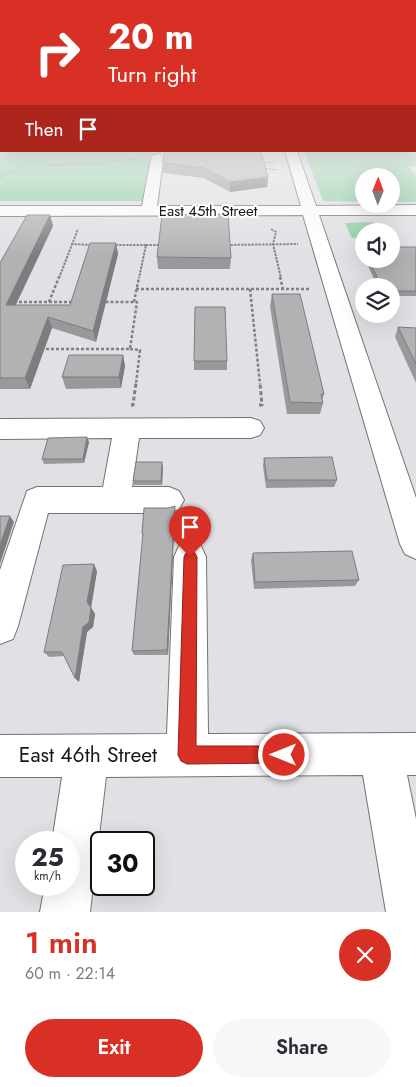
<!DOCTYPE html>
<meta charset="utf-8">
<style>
:root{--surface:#fff;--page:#f7f7f7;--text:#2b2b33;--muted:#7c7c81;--accent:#d93025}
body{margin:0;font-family:Jost,sans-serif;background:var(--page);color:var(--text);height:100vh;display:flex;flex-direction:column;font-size:19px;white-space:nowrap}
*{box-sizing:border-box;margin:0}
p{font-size:16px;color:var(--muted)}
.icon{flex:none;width:28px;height:28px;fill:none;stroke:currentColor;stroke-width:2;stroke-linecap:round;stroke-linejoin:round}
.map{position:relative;height:912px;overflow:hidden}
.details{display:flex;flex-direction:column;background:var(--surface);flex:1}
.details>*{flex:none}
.guide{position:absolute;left:0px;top:0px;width:416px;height:152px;box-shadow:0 5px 20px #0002;background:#d93025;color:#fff;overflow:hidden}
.needle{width:32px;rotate:1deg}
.controls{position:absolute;left:355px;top:168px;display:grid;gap:10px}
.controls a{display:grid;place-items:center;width:45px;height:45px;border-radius:50%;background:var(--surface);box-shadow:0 5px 20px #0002;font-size:25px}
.speed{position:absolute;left:15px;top:831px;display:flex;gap:10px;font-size:25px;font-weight:700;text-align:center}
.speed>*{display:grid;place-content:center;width:65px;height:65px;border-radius:50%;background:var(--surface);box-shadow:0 5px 20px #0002;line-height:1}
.speed small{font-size:12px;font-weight:400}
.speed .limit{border:2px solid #111;border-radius:8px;background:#fff;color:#111}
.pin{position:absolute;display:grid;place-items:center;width:42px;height:42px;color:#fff;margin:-51px -21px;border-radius:50% 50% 50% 0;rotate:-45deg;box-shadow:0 0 5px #0007}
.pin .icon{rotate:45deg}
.me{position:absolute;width:55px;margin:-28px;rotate:270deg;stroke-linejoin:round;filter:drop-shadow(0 0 4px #0008)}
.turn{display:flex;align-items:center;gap:18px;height:105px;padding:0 25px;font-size:22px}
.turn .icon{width:65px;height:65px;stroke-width:2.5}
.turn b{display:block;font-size:35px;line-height:42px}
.then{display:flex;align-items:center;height:48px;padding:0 25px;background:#0003;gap:10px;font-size:19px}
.round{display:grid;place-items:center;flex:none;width:52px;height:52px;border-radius:26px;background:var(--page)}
.head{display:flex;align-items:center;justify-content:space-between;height:85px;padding:0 25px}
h1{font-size:30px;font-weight:600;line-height:38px;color:var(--accent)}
.primary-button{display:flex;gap:10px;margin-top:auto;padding:10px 25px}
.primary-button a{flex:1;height:58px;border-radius:30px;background:var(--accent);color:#fff;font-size:20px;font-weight:600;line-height:58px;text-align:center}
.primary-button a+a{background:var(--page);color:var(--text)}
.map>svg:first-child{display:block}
.green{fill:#8ed1a4}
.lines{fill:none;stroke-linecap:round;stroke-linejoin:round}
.minor-casing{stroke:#737376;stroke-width:2}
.path-far3{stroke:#818184;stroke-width:1;stroke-dasharray:2 1;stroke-linecap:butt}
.path-far2{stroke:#818184;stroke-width:2;stroke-dasharray:2.5 1;stroke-linecap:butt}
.path-far1{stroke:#818184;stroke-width:2.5;stroke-dasharray:3 2;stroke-linecap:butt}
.path{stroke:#818184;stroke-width:3;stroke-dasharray:4 2.5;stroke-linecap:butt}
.minor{fill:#fff;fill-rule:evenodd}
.wall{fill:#99989b}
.shaded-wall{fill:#7d7c7e}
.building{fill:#b2b1b4;stroke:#7d7c7e}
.route{fill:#d93025;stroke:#8d1f18}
.labels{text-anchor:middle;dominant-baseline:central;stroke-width:4;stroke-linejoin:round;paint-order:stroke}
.far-street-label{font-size:15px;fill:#181819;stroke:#fff}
.near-street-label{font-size:21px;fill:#181819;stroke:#fff}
</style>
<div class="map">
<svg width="416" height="912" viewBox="0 0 416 912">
<rect width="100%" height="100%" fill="#e1e1e5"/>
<!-- green -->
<g class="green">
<path d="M0,130L1,151H156L147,201H0Z"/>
<path d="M415,130L416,166H408L416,177V202H391V176H364V202L323,201L304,151H415Z"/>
<path d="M372,222L377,231H364V238H352L345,223Z"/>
</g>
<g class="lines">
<defs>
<g id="minor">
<path d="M166,151H185L183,154L163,161L157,206H301L285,151H297L316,206L416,205V215H319L416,498V559L405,554L400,544L303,215L0,216V206H142L151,159L152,156Z"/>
<path d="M251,418L260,421L264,428L260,435L251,438H139L132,487H169L179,491L184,500L179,509L169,513H48L18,626L13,639L0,644V570L27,491L37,487H103L112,438L0,439V419Z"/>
<path d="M190,542L201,546L206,557L208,734L416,733V775H407L416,819V912H386L363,775L106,777L90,912H40L45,885H69V842H52L62,777H0V735L167,734L174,557L179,546Z"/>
</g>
</defs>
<!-- minor casing -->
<use href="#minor" class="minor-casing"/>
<!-- path-far3 -->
<g class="path-far3">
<path d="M110,162L114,151"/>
<path d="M262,163L275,162"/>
<path d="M44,165L94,164L138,158"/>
<path d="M263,168L277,170"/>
<path d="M414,173L416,175"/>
<path d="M0,177L21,167L37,151"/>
</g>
<!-- path-far2 -->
<g class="path-far2">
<path d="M271,229L276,232L273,244L281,278"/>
<path d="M71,244L93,245"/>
<path d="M112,245H146L139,278"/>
<path d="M146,245H161"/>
<path d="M227,245L298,244"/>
<path d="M59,278L78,229"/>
</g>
<!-- path-far1 -->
<g class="path-far1">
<path d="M280,277L283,289"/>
<path d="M136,289H311"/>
<path d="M250,289L260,384"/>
<path d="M14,302H75"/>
<path d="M49,302L59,277"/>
<path d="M134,302L139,277"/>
<path d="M41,349H130L137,302H104"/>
<path d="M130,349L140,350L136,384"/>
</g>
<!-- path -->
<g class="path">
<path d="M131,405H133L136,383"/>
<path d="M259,405H262L260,383"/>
</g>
<!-- minor -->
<use href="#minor" class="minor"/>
</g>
<!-- wall -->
<g class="wall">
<path d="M164,153L268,177L267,187L230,192L204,178L163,173V163Z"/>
<path d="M50,215L53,226L16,305H70L116,243L118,254L96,342L52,328L30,389H0V263Z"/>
<path d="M416,247V296H391V286H377L365,259H391Z"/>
<path d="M157,257L231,258L230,269H158Z"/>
<path d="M272,294L324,394L322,400L323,403L320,414H287L270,306Z"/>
<path d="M398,327L416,328V383L395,337Z"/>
<path d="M123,355L125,366L121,388L66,389L62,377Z"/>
<rect x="194" y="361" width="33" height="9"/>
<path d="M89,442L84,463L44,464L42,459Z"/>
<path d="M264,458L337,480L334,487L266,488L263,466Z"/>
<path d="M163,467L162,485H134L133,481Z"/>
<path d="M175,512L168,655H134L132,651L143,537L142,533Z"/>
<path d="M253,553L359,580L355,586L254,589L251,560Z"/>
<path d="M97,571L91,607L95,614L93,627L87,632L79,682L75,678L64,656L49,657L44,652Z"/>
</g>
<!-- shaded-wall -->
<g class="shaded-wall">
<path d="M268,177L267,187L230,192V182Z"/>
<path d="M50,215L53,226L10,316L6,305Z"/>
<path d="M116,243L118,254L96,342L93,331Z"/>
<path d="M48,317L52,328L30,389L25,378Z"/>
<path d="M123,355L125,366L121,388L119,377Z"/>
<path d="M87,437L89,442L84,463L83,459Z"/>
<path d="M162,462L163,467L162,485L161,481Z"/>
<path d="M175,506V512L168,655L167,650Z"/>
<path d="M10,516L14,522L0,564V545Z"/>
<path d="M94,564L97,571L91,608L87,602Z"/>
<path d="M91,608L95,614L93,627L87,632L79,682L75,678L83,627Z"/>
</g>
<!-- building -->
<g class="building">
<path d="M169,151H261L268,177L230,182L204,168L163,163L164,153Z"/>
<path d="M228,214L231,258L157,257L162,215Z"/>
<path d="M27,215H50L6,305H70L90,243H116L93,331L48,317L25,378H0V263Z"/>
<path d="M391,247H416V291H391V286H381L369,259H391Z"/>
<path d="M272,294H300L324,394H321L323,403L290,402Z"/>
<path d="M195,307H225L227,361H194Z"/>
<path d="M398,327L416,328V364Z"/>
<path d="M69,355H123L119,377H62Z"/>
<path d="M87,437L83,459H42L48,438Z"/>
<path d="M332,457L337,480H267L264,458Z"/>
<path d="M136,462H162L161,481H133Z"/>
<path d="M175,506L167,650L132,651L143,533H142L144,508H168Z"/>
<path d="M0,516H10L0,545Z"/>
<path d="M352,551L359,580L255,582L253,553Z"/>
<path d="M94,564L87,602L91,608L89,622L83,627L75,678L62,652H44L63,565Z"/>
</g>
<!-- sky -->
<linearGradient id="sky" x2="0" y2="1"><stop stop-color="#55a9c9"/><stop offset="0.51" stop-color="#f2f2f3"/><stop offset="1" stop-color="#f2f2f3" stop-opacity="0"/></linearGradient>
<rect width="416" height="257" fill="url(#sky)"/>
<!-- route -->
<path class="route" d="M190,551L195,553L197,557L196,746H284L290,748L292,755L290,761L284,763L187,764L181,761L178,755L184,557L186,553Z"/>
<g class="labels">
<!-- far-street labels -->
<g class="far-street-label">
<text x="208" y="211">East 45th Street</text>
</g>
<!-- near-street labels -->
<g class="near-street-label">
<text x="88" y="755">East 46th Street</text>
</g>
</g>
</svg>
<div class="controls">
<a><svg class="needle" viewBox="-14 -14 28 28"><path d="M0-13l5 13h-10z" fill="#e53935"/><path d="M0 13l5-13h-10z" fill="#7c7c81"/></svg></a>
<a><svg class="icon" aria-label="sound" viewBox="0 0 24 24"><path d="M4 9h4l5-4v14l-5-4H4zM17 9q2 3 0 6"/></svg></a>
<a><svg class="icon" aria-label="layers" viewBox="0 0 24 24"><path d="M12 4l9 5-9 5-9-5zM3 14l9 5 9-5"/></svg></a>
</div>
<div class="speed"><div>25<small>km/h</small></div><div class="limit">30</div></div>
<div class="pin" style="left:190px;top:557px;background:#d93025"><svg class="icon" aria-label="arrive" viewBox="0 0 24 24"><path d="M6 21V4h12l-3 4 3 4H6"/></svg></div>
<svg class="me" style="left:284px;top:755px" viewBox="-20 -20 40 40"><circle r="17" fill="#d93025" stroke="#fff" stroke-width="3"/><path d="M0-11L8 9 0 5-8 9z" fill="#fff"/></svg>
<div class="guide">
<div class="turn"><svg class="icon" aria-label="right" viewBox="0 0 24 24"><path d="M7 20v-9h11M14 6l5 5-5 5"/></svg><div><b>20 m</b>Turn right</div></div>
<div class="then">Then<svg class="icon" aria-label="arrive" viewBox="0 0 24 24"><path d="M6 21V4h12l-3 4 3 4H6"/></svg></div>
</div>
</div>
<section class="details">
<div class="head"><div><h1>1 min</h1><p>60 m · 22:14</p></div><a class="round" style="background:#d93025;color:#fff"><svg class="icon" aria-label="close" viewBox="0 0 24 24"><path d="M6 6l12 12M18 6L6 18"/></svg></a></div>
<div class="primary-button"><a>Exit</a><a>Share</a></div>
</section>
